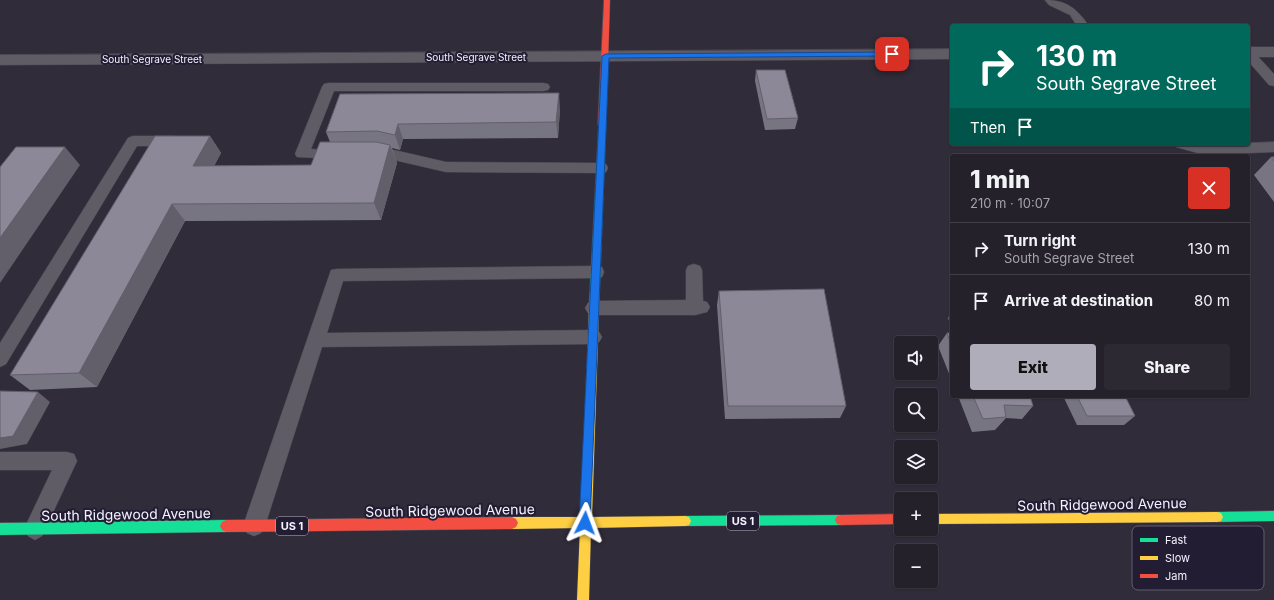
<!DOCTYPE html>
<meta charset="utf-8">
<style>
:root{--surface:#24212b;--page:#2c2933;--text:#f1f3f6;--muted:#a3a3a9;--line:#413e47;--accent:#afadb9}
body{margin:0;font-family:Inter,sans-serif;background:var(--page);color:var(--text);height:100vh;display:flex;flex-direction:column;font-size:15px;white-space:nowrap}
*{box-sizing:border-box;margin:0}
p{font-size:13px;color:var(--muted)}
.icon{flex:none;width:22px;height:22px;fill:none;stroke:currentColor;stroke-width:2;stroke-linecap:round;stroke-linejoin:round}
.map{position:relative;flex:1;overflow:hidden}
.panel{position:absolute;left:950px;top:154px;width:300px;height:244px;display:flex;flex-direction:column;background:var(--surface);border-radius:4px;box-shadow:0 1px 3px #0004,0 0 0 1px var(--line)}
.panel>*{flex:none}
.hud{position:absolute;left:950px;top:24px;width:300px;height:122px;border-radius:4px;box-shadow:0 1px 3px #0004,0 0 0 1px var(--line);background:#00695c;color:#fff;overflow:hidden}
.controls{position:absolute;left:894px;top:336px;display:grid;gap:8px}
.controls a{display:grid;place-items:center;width:44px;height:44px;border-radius:4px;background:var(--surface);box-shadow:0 1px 3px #0004,0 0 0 1px var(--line);font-size:20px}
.pin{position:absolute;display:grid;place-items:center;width:34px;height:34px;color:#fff;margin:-17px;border-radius:8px;box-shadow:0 2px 6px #0006}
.me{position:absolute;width:44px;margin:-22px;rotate:3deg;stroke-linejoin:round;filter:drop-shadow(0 0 3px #0008)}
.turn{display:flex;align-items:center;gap:14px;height:84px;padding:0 20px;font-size:18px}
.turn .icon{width:52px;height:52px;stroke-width:2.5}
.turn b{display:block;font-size:28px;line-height:34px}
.then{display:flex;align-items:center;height:38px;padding:0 20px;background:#0003;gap:8px;font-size:15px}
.round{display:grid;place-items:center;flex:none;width:42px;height:42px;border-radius:4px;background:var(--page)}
.headline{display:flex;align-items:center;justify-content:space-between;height:68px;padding:0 20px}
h1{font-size:24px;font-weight:800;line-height:30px}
.cta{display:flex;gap:8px;margin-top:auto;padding:8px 20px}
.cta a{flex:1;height:46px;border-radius:4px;background:var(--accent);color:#111;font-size:16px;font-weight:800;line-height:46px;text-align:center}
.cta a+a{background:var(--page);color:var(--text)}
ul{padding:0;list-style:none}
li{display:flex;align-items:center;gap:12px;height:52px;padding:0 20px;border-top:1px solid var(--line)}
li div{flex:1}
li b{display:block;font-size:15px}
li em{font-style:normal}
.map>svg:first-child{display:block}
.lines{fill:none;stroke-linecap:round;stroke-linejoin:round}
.lane-casing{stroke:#4d4a54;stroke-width:1}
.street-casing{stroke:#4d4a54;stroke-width:1}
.fast-casing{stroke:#4d4a54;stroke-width:1}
.slow-casing{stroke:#4d4a54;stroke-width:1}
.jam-casing{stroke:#4d4a54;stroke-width:1}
.lane{fill:#5f5c66;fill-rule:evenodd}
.street{fill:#5f5c66;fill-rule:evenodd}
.fast{fill:#16e098;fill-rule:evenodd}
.slow{fill:#ffcf43;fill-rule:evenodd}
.jam{fill:#f24e42;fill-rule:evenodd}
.wall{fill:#787583}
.shaded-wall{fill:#625f6a}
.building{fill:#8c8898;stroke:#625f6a}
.route{fill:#1a73e8;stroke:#114b97}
.labels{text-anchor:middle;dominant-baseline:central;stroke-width:4;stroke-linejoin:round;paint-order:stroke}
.far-street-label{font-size:10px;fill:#f4f2fe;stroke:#231d33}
.shield{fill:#231d33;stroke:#b5b2c1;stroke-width:1}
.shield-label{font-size:11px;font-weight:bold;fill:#f4f2fe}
.near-street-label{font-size:14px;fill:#f4f2fe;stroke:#231d33}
.key{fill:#231d33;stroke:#625d70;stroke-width:1}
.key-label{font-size:11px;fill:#f4f2fe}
</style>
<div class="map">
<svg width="1274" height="600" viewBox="0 0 1274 600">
<rect width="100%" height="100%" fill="#302c39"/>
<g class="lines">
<defs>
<g id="lane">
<path d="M1045,0C1067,0 1077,9 1089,26H1077L1070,15L1049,5Z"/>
<path d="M1248,49L1252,50L1274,74V86L1269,85L1248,61Z"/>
<path d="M329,83H543L548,84L550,87L548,90L543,91H334L311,149L344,151L346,154L344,157L339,159L297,157L295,154L322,87L324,84Z"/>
<path d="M133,136H174L179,138L181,141L179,144L174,146H137L6,364L0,367V343L128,138Z"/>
<path d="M1274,142V152L1205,155L1176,147L1174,144L1205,145Z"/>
<path d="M371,149L394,150L446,162L601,163L606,164L608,168L606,172L601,173L446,172L394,160L366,157L364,154L366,151Z"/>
<path d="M694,264L700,266L702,270L703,301L707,302L710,307L707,312L695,315H594L588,313L585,308L588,303L594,301L686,300V270L688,266Z"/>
<path d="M596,266L602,267L604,272L602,277L596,278L343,281L327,333L593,330L599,332L602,337L599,342L593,344L322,347L265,526L261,533L254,536L247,533L243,526L331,270L337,269Z"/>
<path d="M0,452H67L74,454L77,461L42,536L35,540L28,536L24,529L52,470H0Z"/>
</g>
<g id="street">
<rect x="1248" y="47" width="26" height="10"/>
<path d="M952,49V59L0,65V55Z"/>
</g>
<g id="fast">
<path d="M599,123H605L606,125L599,309L597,312H591L589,309Z"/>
<path d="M1274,511V521L1217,522L1213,521L1211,517L1213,513L1217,512Z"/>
<path d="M841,515L845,516L847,520L845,524L841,525L685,526L681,525L679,521L681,517L685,516Z"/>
<path d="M226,520L230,522L232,526L230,530L226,532L0,535V523Z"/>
</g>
<g id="slow">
<path d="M594,305L597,306L599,309L592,517L685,516L689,517L691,521L689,525L685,526L591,528L589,600H577L580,528L512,529L508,527L506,523L508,519L512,517H581L589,309L591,306Z"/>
<path d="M1217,512L1221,513L1223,517L1221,521L1217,522L931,524V514Z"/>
</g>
<g id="jam">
<path d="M604,0H610L606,125L602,127L598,125Z"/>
<path d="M901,514V524L841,525L837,524L835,520L837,516L841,515Z"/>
<path d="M512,517L516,519L518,523L516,527L512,529L226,532L222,530L220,526L222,522L226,520Z"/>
</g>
</defs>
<!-- lane casing -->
<use href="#lane" class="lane-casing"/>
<!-- street casing -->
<use href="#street" class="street-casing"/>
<!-- fast casing -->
<use href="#fast" class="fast-casing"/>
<!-- slow casing -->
<use href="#slow" class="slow-casing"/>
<!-- jam casing -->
<use href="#jam" class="jam-casing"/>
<!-- lane -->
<use href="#lane" class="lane"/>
<!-- street -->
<use href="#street" class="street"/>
<!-- fast -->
<use href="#fast" class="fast"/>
<!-- slow -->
<use href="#slow" class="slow"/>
<!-- jam -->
<use href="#jam" class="jam"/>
</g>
<!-- wall -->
<g class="wall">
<path d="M756,70L798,118L795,129L765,130L755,81Z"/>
<path d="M340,94L560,109L558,138L403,139L400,150L392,148L397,163L381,220L185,221L97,387L30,390L10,375L210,136L221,153L214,166L311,165L330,142L326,132Z"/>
<path d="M1271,157H1274V202L1254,175Z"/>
<path d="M719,291L846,406L840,418L725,419L717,305Z"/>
<path d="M952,311V329L948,318Z"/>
<path d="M947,333H952V381L938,346Z"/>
<path d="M958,396H1030L1033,406L1022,419L1006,418L995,430L972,432Z"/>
<path d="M1063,396H1125L1135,416L1124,425H1077Z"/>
</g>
<!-- shaded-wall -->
<g class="shaded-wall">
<path d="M559,93L560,109L558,138L556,122Z"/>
<path d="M398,124L403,139L400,150L395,135Z"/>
<path d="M210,136L221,153L205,183L193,166Z"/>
<path d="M390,145L397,163L381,220L374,203Z"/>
<path d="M65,147L80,165L0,283V238Z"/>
<path d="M172,204L185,221L97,387L79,373Z"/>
<path d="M38,392L50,402L27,444L0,449V438Z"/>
</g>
<!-- building -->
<g class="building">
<path d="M756,70H785L798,118L767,119Z"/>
<path d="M559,93L556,122L398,124L395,135L377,131L326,132L340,94Z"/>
<path d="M155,136H210L193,166L311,165L320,142H376L390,145L374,203L172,204L79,373L10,375Z"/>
<path d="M16,147H65L0,238V167Z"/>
<path d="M1271,157H1274V161Z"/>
<path d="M824,289L846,406H728L719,291Z"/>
<path d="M947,333H952V346Z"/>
<path d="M0,391L38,392L13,436L0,438Z"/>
<path d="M973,396H1030L1033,406L1004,405L1006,417L983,419Z"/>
<path d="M1077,396H1125L1135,416H1087Z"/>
</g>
<!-- route -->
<path class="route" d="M892,52L896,54L895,56L609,58L590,523L589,527L585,528L581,527L579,523L602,56L606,54Z"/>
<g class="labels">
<!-- far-street labels -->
<g class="far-street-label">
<text x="476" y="57">South Segrave Street</text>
<text x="152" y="59">South Segrave Street</text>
</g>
<!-- shield labels -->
<g class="shield">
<rect x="727" y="512" width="32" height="18" rx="3"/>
<rect x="276" y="517" width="32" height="18" rx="3"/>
</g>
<g class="shield-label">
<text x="743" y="521">US 1</text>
<text x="292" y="526">US 1</text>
</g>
<!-- near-street labels -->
<g class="near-street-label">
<text transform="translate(1102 504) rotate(-1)">South Ridgewood Avenue</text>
<text transform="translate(450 510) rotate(-1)">South Ridgewood Avenue</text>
<text transform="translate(126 514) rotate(-1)">South Ridgewood Avenue</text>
</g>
</g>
<!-- legend -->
<rect x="1132" y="526" width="132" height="64" rx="6" class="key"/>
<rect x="1140" y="538" width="18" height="4" fill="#16e098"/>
<rect x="1140" y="556" width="18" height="4" fill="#ffcf43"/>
<rect x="1140" y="574" width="18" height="4" fill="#f24e42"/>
<g class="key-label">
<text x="1165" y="544">Fast</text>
<text x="1165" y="562">Slow</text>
<text x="1165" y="580">Jam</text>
</g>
</svg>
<div class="controls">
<a><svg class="icon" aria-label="sound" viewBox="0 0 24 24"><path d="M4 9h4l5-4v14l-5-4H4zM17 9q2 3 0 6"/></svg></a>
<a><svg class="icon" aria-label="search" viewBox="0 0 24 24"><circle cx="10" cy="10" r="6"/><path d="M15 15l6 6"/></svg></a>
<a><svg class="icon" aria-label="layers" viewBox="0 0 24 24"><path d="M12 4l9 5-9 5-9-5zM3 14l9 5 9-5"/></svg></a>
<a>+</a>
<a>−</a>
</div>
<div class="pin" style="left:892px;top:54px;background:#d93025"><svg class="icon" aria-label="arrive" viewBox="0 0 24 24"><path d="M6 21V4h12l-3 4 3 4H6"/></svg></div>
<svg class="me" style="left:585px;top:523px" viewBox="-20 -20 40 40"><path d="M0-17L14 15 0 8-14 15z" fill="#1a73e8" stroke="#fff" stroke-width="4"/></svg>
<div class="hud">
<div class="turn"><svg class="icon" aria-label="right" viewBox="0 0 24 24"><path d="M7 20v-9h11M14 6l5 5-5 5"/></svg><div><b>130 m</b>South Segrave Street</div></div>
<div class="then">Then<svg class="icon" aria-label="arrive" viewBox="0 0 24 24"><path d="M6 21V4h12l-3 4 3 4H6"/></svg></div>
</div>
<section class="panel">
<div class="headline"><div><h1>1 min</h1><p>210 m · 10:07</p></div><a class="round" style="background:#d93025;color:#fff"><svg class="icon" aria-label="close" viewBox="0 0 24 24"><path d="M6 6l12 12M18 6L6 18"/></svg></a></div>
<ul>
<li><svg class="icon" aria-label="right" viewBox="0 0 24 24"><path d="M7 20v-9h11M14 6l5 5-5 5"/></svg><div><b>Turn right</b><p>South Segrave Street</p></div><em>130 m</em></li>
<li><svg class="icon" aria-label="arrive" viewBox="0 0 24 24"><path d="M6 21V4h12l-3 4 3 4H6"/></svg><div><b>Arrive at destination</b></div><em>80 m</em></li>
</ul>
<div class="cta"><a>Exit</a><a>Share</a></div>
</section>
</div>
